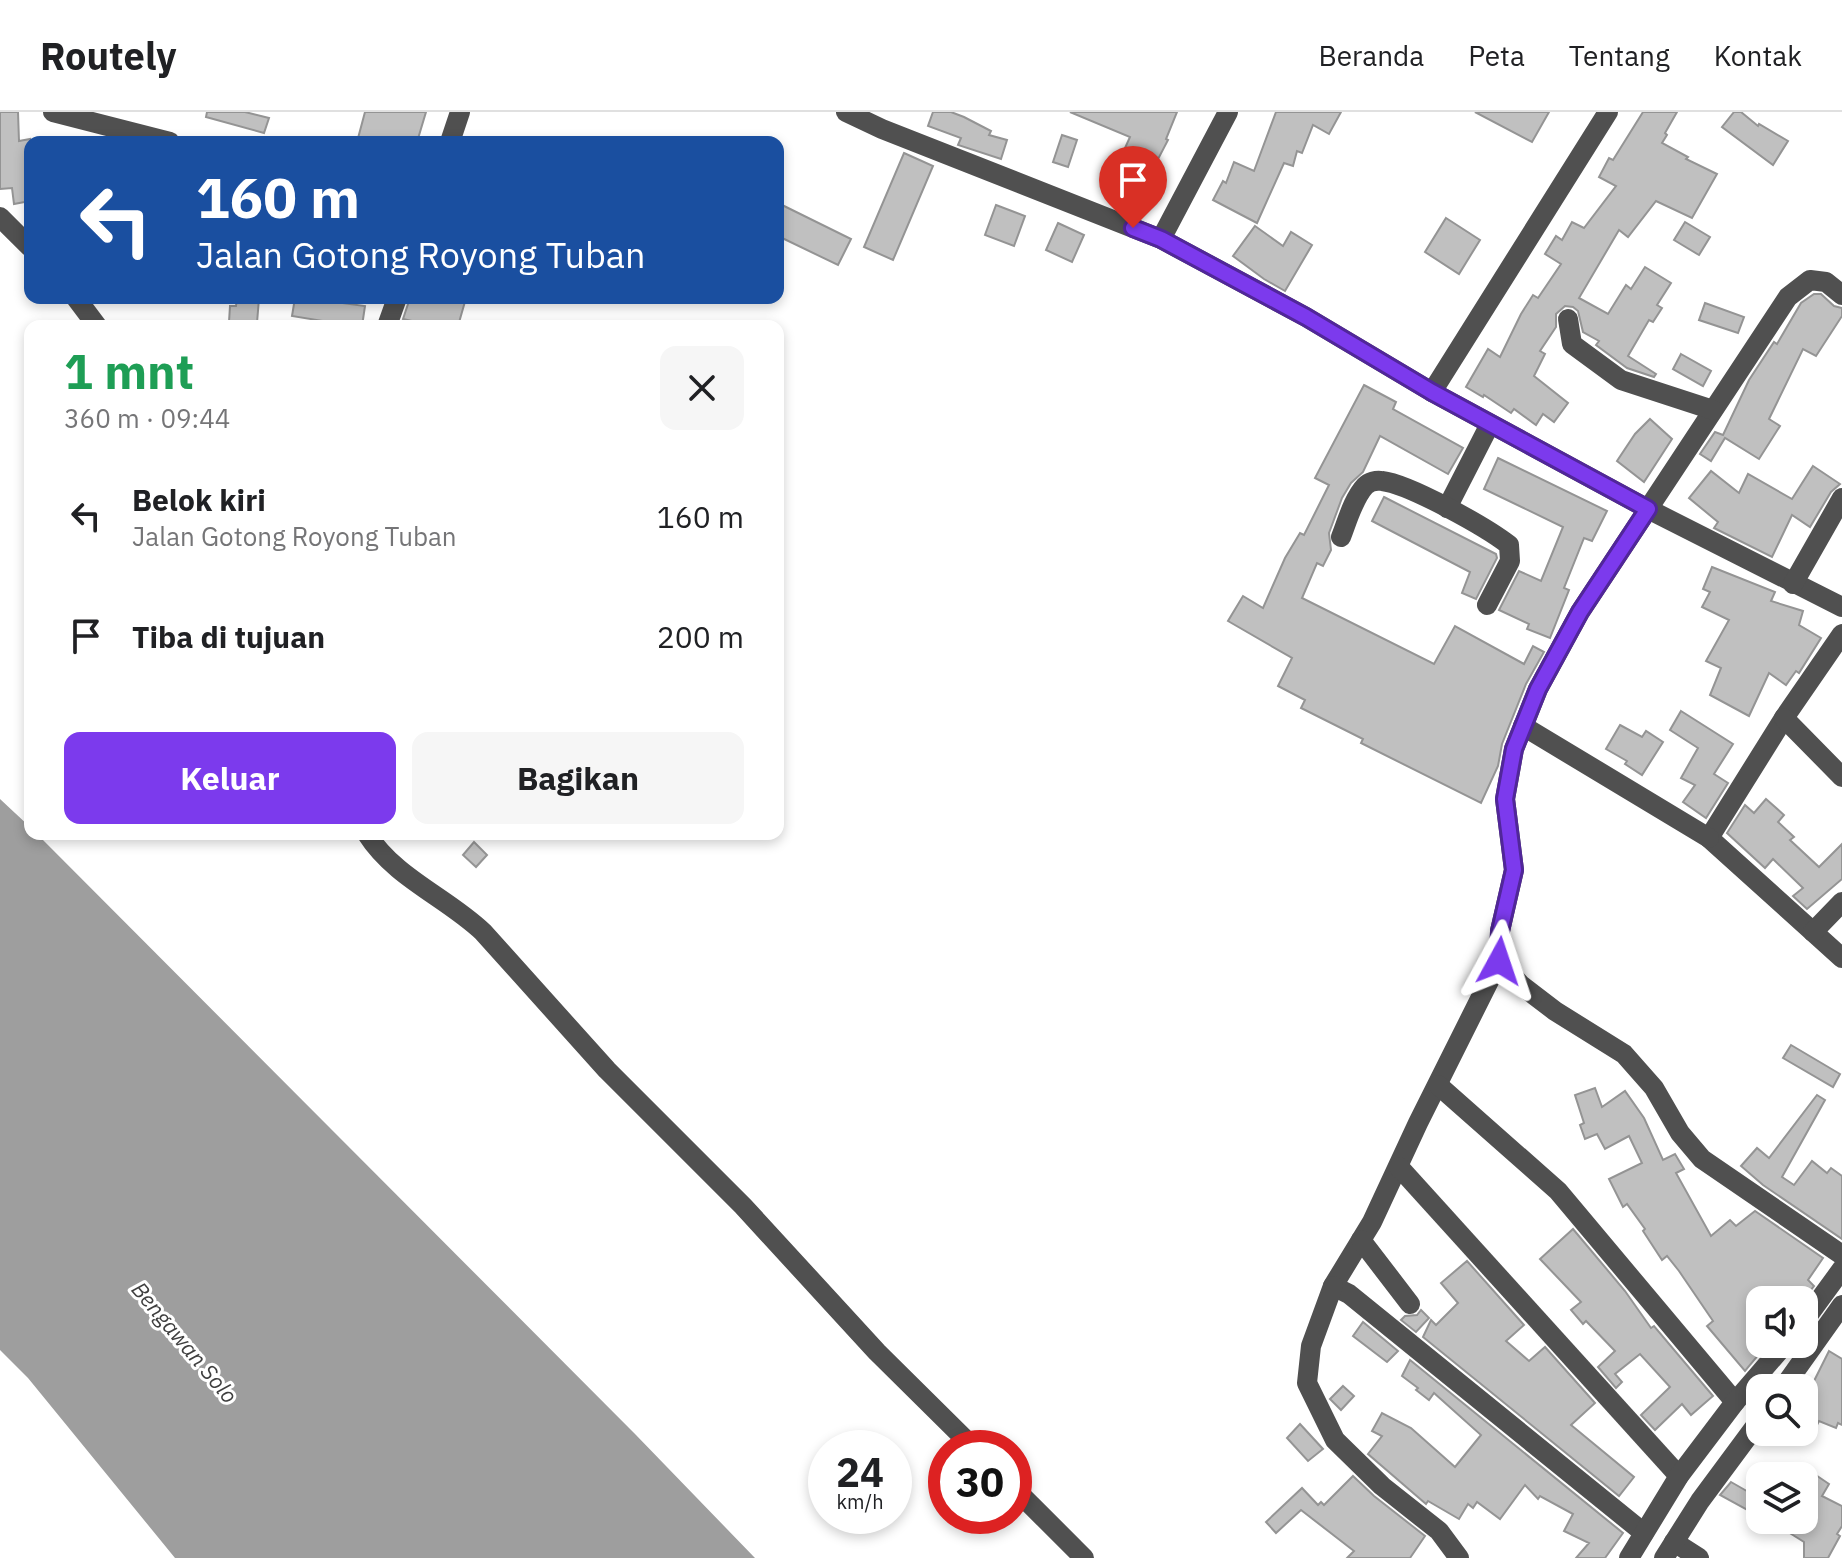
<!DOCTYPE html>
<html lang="id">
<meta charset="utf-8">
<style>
:root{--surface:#fff;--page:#f6f6f6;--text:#202124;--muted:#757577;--line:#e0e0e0;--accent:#7c3aed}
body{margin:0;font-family:"IBM Plex Sans",sans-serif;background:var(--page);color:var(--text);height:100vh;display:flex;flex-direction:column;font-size:30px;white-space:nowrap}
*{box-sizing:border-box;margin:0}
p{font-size:26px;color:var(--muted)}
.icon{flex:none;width:44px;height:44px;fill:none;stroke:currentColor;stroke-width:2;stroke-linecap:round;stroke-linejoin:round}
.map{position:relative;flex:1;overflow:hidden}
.sheet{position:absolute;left:24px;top:208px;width:760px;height:520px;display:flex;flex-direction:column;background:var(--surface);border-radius:16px;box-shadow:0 4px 12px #0003}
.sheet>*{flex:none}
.banner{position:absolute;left:24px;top:24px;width:760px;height:168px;border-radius:16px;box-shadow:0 4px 12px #0003;background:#1a4fa0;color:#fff;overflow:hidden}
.tools{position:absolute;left:1746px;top:1174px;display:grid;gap:16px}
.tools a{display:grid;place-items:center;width:72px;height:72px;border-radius:16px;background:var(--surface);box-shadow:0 4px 12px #0003;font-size:40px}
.speed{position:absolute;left:808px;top:1318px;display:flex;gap:16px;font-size:40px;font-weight:700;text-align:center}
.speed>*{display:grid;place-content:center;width:104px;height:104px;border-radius:50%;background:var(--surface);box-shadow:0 4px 12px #0003;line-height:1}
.speed small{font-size:20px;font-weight:400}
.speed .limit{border:12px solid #d22;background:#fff;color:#111}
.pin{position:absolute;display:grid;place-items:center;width:68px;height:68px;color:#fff;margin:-82px -34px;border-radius:50% 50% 50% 0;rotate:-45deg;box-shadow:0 0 8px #0007}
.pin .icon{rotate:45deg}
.me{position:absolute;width:88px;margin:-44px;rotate:5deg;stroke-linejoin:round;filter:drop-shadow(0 0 6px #0008)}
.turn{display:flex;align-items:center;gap:28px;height:168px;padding:0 40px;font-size:36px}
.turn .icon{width:104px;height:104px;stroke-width:2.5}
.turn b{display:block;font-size:56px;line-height:68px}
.round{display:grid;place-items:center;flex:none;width:84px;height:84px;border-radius:16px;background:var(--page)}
.headline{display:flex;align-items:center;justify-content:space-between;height:136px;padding:0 40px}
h1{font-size:48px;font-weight:700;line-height:60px;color:#1e9e55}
.cta{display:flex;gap:16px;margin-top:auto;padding:16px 40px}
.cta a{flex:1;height:92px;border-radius:16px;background:var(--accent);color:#fff;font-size:32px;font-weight:700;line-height:92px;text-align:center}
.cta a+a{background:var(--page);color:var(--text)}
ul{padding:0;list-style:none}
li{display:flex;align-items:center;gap:24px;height:120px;padding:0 40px}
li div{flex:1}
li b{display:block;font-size:30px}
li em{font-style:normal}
header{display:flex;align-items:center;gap:48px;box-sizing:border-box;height:112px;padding:0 40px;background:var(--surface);border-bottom:2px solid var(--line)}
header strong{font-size:38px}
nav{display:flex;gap:44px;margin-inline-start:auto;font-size:28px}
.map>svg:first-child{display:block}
.water{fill:#9e9e9e}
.building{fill:#c0c0c0;stroke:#949494;stroke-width:2}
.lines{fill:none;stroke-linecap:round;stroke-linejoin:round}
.minor{stroke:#505050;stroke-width:20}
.route-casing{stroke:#51269a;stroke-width:20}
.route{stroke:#7c3aed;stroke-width:14}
.labels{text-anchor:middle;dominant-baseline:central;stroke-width:6;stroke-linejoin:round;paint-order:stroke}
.water-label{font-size:22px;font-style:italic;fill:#3f3f3f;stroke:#fff}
</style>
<header>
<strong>Routely</strong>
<nav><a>Beranda</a><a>Peta</a><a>Tentang</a><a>Kontak</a></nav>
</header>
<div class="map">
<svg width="1842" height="1446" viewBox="0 0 1842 1446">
<rect width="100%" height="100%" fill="#fff"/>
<!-- water -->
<path class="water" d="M0,687L30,715V722H37L636,1323L755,1446H175L28,1266L0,1238Z"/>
<!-- building -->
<g class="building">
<path d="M0,0H18L19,29L30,27V89L14,92L12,76L0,77Z"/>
<path d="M207,0H245L269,6L264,21L206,5Z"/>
<path d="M365,0H426L417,30H357Z"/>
<path d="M933,0H951L964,5L991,19L989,23L1007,28L1001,47L958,33L961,26L928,14Z"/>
<path d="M1070,0H1177L1166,27L1168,28L1156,51L1125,36L1130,25Z"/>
<path d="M1276,0H1341L1329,22L1313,13L1302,41L1297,39L1293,54L1284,51L1257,111L1213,88L1223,69L1226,71L1234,50L1254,59Z"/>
<path d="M1475,0H1549L1532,30Z"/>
<path d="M1643,0H1677L1665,21L1667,23L1662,31L1688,45L1686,47L1717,62L1692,106L1656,89L1628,125L1619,118L1579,186L1608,202L1626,173L1631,177L1645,155L1671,171L1657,193L1662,196L1653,210L1649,208L1628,244L1656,262L1654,265L1627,256L1596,233L1599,229L1583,220L1578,199L1573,195L1565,194L1556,202V215L1540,239L1545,242L1534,264L1568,291L1554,310L1543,302L1536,313L1514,297L1511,301L1484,283L1483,285L1466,275L1488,237L1500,245L1521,202L1533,183L1538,186L1561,152L1545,142L1556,124L1562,128L1572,110L1584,116L1616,74L1599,65L1609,46L1613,48Z"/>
<path d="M1734,0H1741L1758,14L1759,12L1788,29L1773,53L1722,15Z"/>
<path d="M1062,23L1077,28L1068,55L1053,50Z"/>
<path d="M904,41L933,54L893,148L864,135Z"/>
<path d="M778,91L851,127L838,153L778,124Z"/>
<path d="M996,93L1025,104L1014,134L985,123Z"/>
<path d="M1446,106L1480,128L1459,162L1425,140Z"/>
<path d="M1685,110L1710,125L1699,143L1674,128Z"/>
<path d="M1058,111L1084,123L1072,150L1046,138Z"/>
<path d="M1255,114L1283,134L1291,120L1312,133L1285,179L1264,167L1233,144Z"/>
<path d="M1814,182H1821L1834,194L1842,196V204L1816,244L1803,237L1769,307L1780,314L1759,347L1725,326L1711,349L1700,342L1715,320L1723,323L1749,268L1774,230L1777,232L1801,191Z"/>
<path d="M237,186H259L257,211L229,210L230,194H236Z"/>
<path d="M295,186H328L327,189L365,194L362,214H328L329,210L292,204Z"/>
<path d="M410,186H466L458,214H434L403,207Z"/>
<path d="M1705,191L1744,205L1738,221L1699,208Z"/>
<path d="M1681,242L1711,259L1703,274L1673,257Z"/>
<path d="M1364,273L1396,290L1393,297L1463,336L1448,362L1380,324L1363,360L1351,371L1342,386L1329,421L1331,438L1323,454L1317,451L1302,486L1434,552L1455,514L1524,552L1533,534L1544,540L1526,572L1502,632L1498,654L1481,691L1361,631L1363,627L1301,596L1305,588L1278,574L1292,546L1228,509L1243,484L1263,496L1285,446L1300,421L1304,423L1329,373L1315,366Z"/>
<path d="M1650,307L1672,327L1644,370L1617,349L1635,322Z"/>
<path d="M1498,346L1607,399L1592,429L1584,426L1564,476L1569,478L1550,526L1527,517L1529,512L1499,498L1519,459L1541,469L1563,415L1484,377Z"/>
<path d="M1813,354L1840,372L1831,380L1810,415L1792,403L1772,445L1714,416L1718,410L1689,386L1711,359L1739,381L1748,362L1792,387Z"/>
<path d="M1384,385L1496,442L1497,446L1476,487L1462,481L1470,460L1372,409Z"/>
<path d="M1712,455L1775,480L1771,489L1803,499L1799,513L1821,526L1799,561L1796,559L1786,573L1769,561L1749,604L1710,583L1721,556L1706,549L1729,508L1702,495L1710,480L1703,477Z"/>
<path d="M1681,599L1733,632L1714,662L1728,671L1706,706L1683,690L1695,673L1681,666L1698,636L1670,618Z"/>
<path d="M1620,613L1642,625L1646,619L1663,630L1642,663L1625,652L1627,649L1606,637Z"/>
<path d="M1766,687L1784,703L1778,710L1794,725L1790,728L1819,755L1842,732V767L1807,797L1793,784L1803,776L1773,747L1765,756L1727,721L1745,693L1754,701Z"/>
<path d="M474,730L487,743L476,755L463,743Z"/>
<path d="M1791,933L1840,962L1833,975L1783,946Z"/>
<path d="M1595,976L1602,995L1625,979L1644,1006L1663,1048L1675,1042L1684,1057L1676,1061L1711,1124L1730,1108L1736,1114L1755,1099L1823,1146L1808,1168L1814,1174L1803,1188H1760V1241L1745,1259L1707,1214L1713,1209L1679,1159L1667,1144L1662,1148L1643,1119L1645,1117L1627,1092L1623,1095L1609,1067L1642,1051L1629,1024L1605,1037L1597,1022L1585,1027L1580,1013L1584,1011L1575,983Z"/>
<path d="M1817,983L1825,988L1782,1065L1794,1073L1812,1049L1827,1061L1831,1056L1842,1064V1127L1763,1073L1741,1054L1757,1036L1769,1046Z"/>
<path d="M1573,1117L1625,1179L1651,1216L1654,1214L1713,1284L1691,1303L1682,1292L1655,1318L1641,1303L1670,1275L1640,1242L1615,1262L1622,1270L1616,1276L1598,1255L1615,1239L1586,1209L1583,1212L1571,1198L1581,1190L1540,1147Z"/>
<path d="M1467,1149L1524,1213L1506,1229L1529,1249L1545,1235L1595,1291L1571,1313L1634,1365L1619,1384L1423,1225L1431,1208L1436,1213L1458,1191L1441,1171Z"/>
<path d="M1421,1198L1429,1206L1416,1220L1401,1208L1405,1204L1417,1203Z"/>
<path d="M1363,1210L1398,1239L1387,1250L1353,1224Z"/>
<path d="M1829,1239L1842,1247V1313L1838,1311L1836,1316L1819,1309L1817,1313L1804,1307V1289Z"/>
<path d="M1410,1248L1623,1421L1605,1446H1576L1589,1431L1564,1419L1573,1402L1540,1384L1538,1387L1525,1373L1500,1407L1477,1390L1473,1396L1468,1392L1459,1407L1428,1389L1426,1392L1368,1342L1382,1324L1372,1319L1382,1301L1411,1316L1455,1355L1481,1323L1434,1281L1429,1288L1416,1278L1418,1276L1402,1264Z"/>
<path d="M1343,1274L1354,1284L1341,1298L1330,1287Z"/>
<path d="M1300,1312L1323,1337L1308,1349L1287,1326Z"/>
<path d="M1804,1355L1829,1372L1822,1384L1842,1394V1414L1837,1422L1840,1424L1828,1446H1804V1430L1769,1408H1804Z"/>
<path d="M1353,1364L1374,1384L1425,1424L1410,1446H1347L1354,1439L1301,1398L1276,1421L1266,1410L1302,1376L1318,1393L1321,1390L1324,1393Z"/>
<path d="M1731,1370L1759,1386L1751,1400L1720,1383Z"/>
</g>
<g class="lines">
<!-- minor -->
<g class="minor">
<path d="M53,0L170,30"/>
<path d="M846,0L882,17L1161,127L1306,205L1432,280L1648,397L1842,495"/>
<path d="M450,30L460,0"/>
<path d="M0,105L30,135"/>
<path d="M1161,127L1228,0"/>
<path d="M1842,183L1826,170L1810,168L1788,185L1580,500L1538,577L1514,637L1505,687L1514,758L1500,819L1499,849L1521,873L1555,899L1624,942L1654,976L1680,1021L1702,1047L1842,1143"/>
<path d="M76,186L97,214"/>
<path d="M1568,207L1572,232L1621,268L1713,298"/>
<path d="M387,214L397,186"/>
<path d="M1432,280L1608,0"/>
<path d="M1447,396L1490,312"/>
<path d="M1341,425C1347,410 1353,387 1365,374C1369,370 1376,368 1382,369C1409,372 1486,415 1509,433L1510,449L1487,493"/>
<path d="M1793,472L1842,386"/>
<path d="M1842,522L1784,606L1709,726L1842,846"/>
<path d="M1784,606L1842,665"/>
<path d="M1523,614L1709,726"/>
<path d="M367,722C395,766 446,785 483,820L607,958L743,1094L877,1240L974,1336"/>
<path d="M1813,820L1842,790"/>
<path d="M1499,849L1418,1011L1372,1110L1333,1174L1349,1182L1644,1421"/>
<path d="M1438,973L1558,1079L1735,1290"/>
<path d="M1399,1055L1679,1364"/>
<path d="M1361,1128L1410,1192"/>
<path d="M1333,1174L1311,1234L1307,1271L1335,1328L1382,1374L1439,1419L1459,1446"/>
<path d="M1804,1209L1842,1157"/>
<path d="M1783,1276L1842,1193"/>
<path d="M1014,1376L1084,1446"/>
<path d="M1674,1430L1699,1446"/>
<path d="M1629,1446L1679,1364L1735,1290L1785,1232"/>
<path d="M1664,1446L1700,1389L1760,1308"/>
</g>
</g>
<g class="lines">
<defs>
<path id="route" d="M1133,116L1161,127L1306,205L1432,280L1648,397L1580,500L1538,577L1514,637L1505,687L1514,758L1500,819L1499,849"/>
</defs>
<!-- route casing -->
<use href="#route" class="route-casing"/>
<!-- route -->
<use href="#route" class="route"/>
</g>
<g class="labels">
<!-- water labels -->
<g class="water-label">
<text transform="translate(185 1230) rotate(50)">Bengawan Solo</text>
</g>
</g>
</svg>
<div class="tools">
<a><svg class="icon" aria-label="sound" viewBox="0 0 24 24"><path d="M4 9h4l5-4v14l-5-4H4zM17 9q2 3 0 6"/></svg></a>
<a><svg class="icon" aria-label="search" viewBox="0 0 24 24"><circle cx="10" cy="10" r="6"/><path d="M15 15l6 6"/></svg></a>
<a><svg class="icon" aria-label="layers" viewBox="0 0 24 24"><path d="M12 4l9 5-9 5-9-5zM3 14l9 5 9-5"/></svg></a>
</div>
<div class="speed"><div>24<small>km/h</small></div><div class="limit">30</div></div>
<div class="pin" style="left:1133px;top:116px;background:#d93025"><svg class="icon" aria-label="arrive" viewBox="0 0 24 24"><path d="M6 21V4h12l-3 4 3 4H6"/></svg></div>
<svg class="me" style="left:1499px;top:849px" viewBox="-20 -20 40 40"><path d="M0-17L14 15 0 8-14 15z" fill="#7c3aed" stroke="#fff" stroke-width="4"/></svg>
<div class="banner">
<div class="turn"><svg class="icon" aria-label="left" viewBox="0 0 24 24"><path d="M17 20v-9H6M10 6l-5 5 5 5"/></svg><div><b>160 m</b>Jalan Gotong Royong Tuban</div></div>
</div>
<section class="sheet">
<div class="headline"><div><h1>1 mnt</h1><p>360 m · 09:44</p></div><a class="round"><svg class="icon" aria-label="close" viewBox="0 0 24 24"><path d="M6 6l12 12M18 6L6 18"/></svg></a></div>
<ul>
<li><svg class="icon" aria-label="left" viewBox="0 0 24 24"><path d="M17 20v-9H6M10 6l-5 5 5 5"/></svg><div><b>Belok kiri</b><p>Jalan Gotong Royong Tuban</p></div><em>160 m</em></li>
<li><svg class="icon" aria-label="arrive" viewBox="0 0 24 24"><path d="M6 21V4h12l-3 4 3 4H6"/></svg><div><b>Tiba di tujuan</b></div><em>200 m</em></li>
</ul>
<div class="cta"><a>Keluar</a><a>Bagikan</a></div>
</section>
</div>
